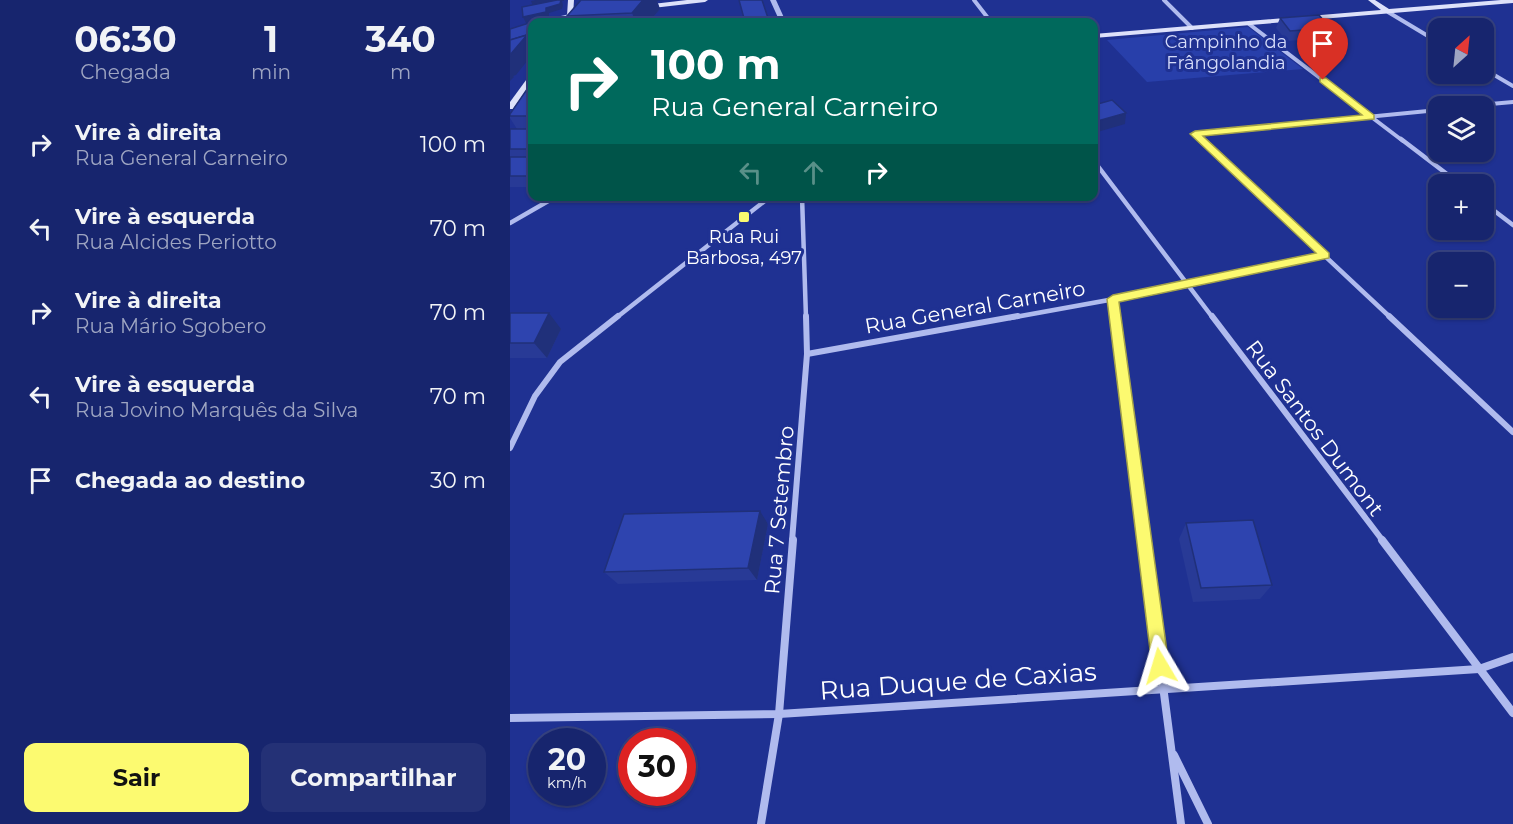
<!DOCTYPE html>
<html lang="pt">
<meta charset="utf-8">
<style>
:root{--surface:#17256e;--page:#243176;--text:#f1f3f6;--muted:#9ea5c2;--line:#364281;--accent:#fcfa70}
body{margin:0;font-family:Montserrat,sans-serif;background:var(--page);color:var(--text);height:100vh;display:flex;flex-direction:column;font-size:22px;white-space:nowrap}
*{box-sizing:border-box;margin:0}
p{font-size:20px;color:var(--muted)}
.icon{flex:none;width:33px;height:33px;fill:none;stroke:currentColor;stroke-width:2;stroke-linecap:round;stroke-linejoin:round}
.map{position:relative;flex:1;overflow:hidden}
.sheet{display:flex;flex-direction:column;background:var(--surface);width:510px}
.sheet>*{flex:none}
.hud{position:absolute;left:18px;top:18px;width:570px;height:183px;border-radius:12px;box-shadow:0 2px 4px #0004,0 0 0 2px var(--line);background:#00695c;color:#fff;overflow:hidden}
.needle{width:39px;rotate:27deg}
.controls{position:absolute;left:918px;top:18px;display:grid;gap:12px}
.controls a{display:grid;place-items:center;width:66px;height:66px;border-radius:12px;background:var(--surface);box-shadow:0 2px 4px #0004,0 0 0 2px var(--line);font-size:30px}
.speed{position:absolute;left:18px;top:728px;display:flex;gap:12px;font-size:30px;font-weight:700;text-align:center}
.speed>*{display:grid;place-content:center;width:78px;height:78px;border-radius:50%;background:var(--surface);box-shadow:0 2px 4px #0004,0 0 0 2px var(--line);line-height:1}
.speed small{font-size:15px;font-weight:400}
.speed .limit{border:9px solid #d22;background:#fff;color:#111}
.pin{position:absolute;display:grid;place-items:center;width:51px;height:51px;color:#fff;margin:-62px -26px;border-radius:50% 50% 50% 0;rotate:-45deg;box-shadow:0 0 6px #0007}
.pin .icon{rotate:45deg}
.me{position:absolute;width:66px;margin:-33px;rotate:353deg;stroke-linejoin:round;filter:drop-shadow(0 0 4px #0008)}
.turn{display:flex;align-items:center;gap:21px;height:126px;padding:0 24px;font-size:27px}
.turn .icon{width:78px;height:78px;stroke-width:2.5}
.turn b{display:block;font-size:42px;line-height:51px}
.lanes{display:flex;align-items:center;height:57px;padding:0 24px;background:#0003;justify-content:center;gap:30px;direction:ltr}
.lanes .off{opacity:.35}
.eta{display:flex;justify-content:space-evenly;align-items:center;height:102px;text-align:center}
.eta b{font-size:36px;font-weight:700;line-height:42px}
.primary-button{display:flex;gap:12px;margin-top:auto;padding:12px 24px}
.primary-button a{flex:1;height:69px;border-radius:12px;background:var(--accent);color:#111;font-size:24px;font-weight:700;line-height:69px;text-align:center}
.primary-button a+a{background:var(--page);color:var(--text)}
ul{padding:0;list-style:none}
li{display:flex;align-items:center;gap:18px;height:84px;padding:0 24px}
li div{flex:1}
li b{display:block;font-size:22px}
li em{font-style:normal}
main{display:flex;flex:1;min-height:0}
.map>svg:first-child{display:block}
.green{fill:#283faa}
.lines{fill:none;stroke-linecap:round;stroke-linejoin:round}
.minor-far3{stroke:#b0bbee;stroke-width:4}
.minor-far2{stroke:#b0bbee;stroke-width:4.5}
.minor-far1{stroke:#b0bbee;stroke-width:6}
.minor{stroke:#b0bbee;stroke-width:8}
.tertiary{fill:#b0bbee;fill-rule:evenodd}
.secondary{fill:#dde1fa;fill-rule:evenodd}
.wall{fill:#283a96}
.shaded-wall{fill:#20307a}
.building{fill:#2e44af;stroke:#20307a;stroke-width:1.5}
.route{fill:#fcfa70;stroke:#a4a249;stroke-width:1.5}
.poi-dot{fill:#fcfa70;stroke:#1f3192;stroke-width:2}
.labels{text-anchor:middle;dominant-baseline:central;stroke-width:6;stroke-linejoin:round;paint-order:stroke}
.far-park-label{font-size:18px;fill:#d6dcfa;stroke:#1f3192}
.far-poi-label{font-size:18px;fill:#fff;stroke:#1f3192}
.street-label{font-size:21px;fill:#fff;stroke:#1f3192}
.near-street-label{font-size:26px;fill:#fff;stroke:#1f3192}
</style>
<main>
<section class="sheet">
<div class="eta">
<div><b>06:30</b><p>Chegada</p></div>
<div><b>1</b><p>min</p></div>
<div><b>340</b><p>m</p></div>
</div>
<ul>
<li><svg class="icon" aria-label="right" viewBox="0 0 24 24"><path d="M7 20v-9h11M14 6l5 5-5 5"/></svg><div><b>Vire à direita</b><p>Rua General Carneiro</p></div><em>100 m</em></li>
<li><svg class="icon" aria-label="left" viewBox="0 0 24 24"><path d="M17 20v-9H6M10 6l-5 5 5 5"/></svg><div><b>Vire à esquerda</b><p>Rua Alcides Periotto</p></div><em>70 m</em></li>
<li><svg class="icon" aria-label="right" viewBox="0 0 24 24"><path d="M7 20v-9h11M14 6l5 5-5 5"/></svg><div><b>Vire à direita</b><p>Rua Mário Sgobero</p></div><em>70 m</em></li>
<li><svg class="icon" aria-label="left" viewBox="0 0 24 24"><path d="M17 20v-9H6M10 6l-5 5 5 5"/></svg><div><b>Vire à esquerda</b><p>Rua Jovino Marquês da Silva</p></div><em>70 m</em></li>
<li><svg class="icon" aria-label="arrive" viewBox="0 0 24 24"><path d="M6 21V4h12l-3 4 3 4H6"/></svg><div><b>Chegada ao destino</b></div><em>30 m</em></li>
</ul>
<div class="primary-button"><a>Sair</a><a>Compartilhar</a></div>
</section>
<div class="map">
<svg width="1003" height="824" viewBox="0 0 1003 824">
<rect width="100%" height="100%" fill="#1f3192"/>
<!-- green -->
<path class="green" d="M738,27L793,69L637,82L597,40Z"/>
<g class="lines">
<!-- minor-far3 -->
<g class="minor-far3">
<path d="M464,0L481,22"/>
<path d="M654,0L682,28"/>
<path d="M878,12L928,42"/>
<path d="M34,22L60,16"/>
<path d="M739,24L893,141"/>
<path d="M974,69L1003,86"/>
<path d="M958,106L1003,102"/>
<path d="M685,134L692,141"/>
<path d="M685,134L928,110"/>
</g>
<!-- minor-far2 -->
<g class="minor-far2">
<path d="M690,139L881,318"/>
<path d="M891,139L950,184"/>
<path d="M584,161L703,318"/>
<path d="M292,196L296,318"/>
<path d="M974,203L1003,225"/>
<path d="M0,223L47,196"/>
<path d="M603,299L605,318"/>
<path d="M106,318L261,196"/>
<path d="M500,318L676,286L815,255"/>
</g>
<!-- minor-far1 -->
<g class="minor-far1">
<path d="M605,316L634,541"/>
<path d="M702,316L873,541"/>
<path d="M879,316L1003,432"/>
<path d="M297,354L508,316"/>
<path d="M0,448L25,396L50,362L108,316"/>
<path d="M282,541L297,354L296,316"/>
</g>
<!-- minor -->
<g class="minor">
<path d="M634,540L671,824"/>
<path d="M872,540L1003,713"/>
<path d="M0,718L269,714L969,669L1003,657"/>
<path d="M664,755L698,824"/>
<path d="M251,824L269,714L283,540"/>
</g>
<!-- tertiary -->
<path class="tertiary" d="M260,0H266L276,22H270Z"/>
<!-- secondary -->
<g class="secondary">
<path d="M58,0H64L63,16L59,22H53L57,16Z"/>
<path d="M177,0H198L195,2L134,9L131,7L134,5Z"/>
<path d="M858,0H865L879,9L991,0H1003V3L584,38V34L871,10Z"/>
<path d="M19,76H22V83L3,109H0V102Z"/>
</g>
</g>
<!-- wall -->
<g class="wall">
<path d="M147,1L150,9L139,22H60L57,16Z"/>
<path d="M770,18L820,28L816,38L777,41L766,28Z"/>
<path d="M22,82V187H0V129H7L0,118V114Z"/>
<path d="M0,313L51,329L37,358H0Z"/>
<path d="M676,523L762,585L750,599L683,602L669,539Z"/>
<path d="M258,524L247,580L108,584L94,572Z"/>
</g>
<!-- shaded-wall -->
<g class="shaded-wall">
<path d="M26,0H54V1H52L53,5L52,9L39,13V17L16,23L13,17L23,6L21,1Z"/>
<path d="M129,0H154L147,1L150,9L139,22H126L122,13Z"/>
<path d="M258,18L259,22H235Z"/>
<path d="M17,35L22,37V55L6,75L3,76L4,77L0,81V45Z"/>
<path d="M616,113L615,124L584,133V122Z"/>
<path d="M39,313L51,329L37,358L24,343Z"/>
<path d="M250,511L258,524L247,580L238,568Z"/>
</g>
<!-- building -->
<g class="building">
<path d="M47,0H51L50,4L36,8V12L13,17L12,7Z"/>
<path d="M71,0H133L122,13L57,16Z"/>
<path d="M229,0H252L258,18L235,22Z"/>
<path d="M809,15L820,28L780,31L770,18Z"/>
<path d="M38,18L34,22H23Z"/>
<path d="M22,22V37L21,39H19L17,35L0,40V29Z"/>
<path d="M17,35L0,55V40Z"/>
<path d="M22,82V116H0V114Z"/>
<path d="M602,100L616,113L584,122V105Z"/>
<rect x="0" y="129" width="22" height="20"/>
<rect x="0" y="157" width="22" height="19"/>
<path d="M0,313H39L24,343H0Z"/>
<path d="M250,511L238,568L94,572L114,514Z"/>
<path d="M743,520L762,585L691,588L676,523Z"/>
</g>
<!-- route -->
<path class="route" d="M810,78H816L864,115V119L693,136L819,253V258L609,302L659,666L657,672L650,675L644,672L642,666L597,299L603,295L806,253L680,134L685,131L852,115L810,82Z"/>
<!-- markers -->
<rect class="poi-dot" x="228" y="211" width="12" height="12" rx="3"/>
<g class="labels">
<!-- far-park labels -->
<g class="far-park-label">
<text x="716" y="42">Campinho da<tspan x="716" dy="21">Frângolandia</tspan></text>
</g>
<!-- far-poi labels -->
<g class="far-poi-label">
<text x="234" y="237">Rua Rui<tspan x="234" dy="21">Barbosa, 497</tspan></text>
</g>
<!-- street labels -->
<g class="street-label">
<text transform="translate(465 307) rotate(-10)">Rua General Carneiro</text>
<text transform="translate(805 428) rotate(53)">Rua Santos Dumont</text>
<text transform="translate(269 510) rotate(-85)">Rua 7 Setembro</text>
</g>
<!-- near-street labels -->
<g class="near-street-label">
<text transform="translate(448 681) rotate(-4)">Rua Duque de Caxias</text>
</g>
</g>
</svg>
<div class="controls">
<a><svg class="needle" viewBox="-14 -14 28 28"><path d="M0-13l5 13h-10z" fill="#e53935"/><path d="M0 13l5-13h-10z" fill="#9ea5c2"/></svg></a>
<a><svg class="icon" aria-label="layers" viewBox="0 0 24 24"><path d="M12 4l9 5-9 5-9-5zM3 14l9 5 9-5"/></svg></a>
<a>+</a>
<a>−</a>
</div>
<div class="speed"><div>20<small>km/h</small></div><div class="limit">30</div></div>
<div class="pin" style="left:813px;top:80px;background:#d93025"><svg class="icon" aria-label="arrive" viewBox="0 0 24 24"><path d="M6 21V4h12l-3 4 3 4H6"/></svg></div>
<svg class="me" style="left:650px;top:666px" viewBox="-20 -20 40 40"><path d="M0-17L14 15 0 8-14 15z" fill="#fcfa70" stroke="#fff" stroke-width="4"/></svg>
<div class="hud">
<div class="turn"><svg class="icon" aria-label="right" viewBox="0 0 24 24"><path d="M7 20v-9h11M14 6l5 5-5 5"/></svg><div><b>100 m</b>Rua General Carneiro</div></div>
<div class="lanes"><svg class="icon off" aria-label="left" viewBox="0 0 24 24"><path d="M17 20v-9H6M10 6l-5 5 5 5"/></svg><svg class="icon off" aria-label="ahead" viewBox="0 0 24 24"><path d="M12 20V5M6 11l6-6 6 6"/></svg><svg class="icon" aria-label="right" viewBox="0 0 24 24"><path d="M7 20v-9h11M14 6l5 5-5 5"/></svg></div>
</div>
</div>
</main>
